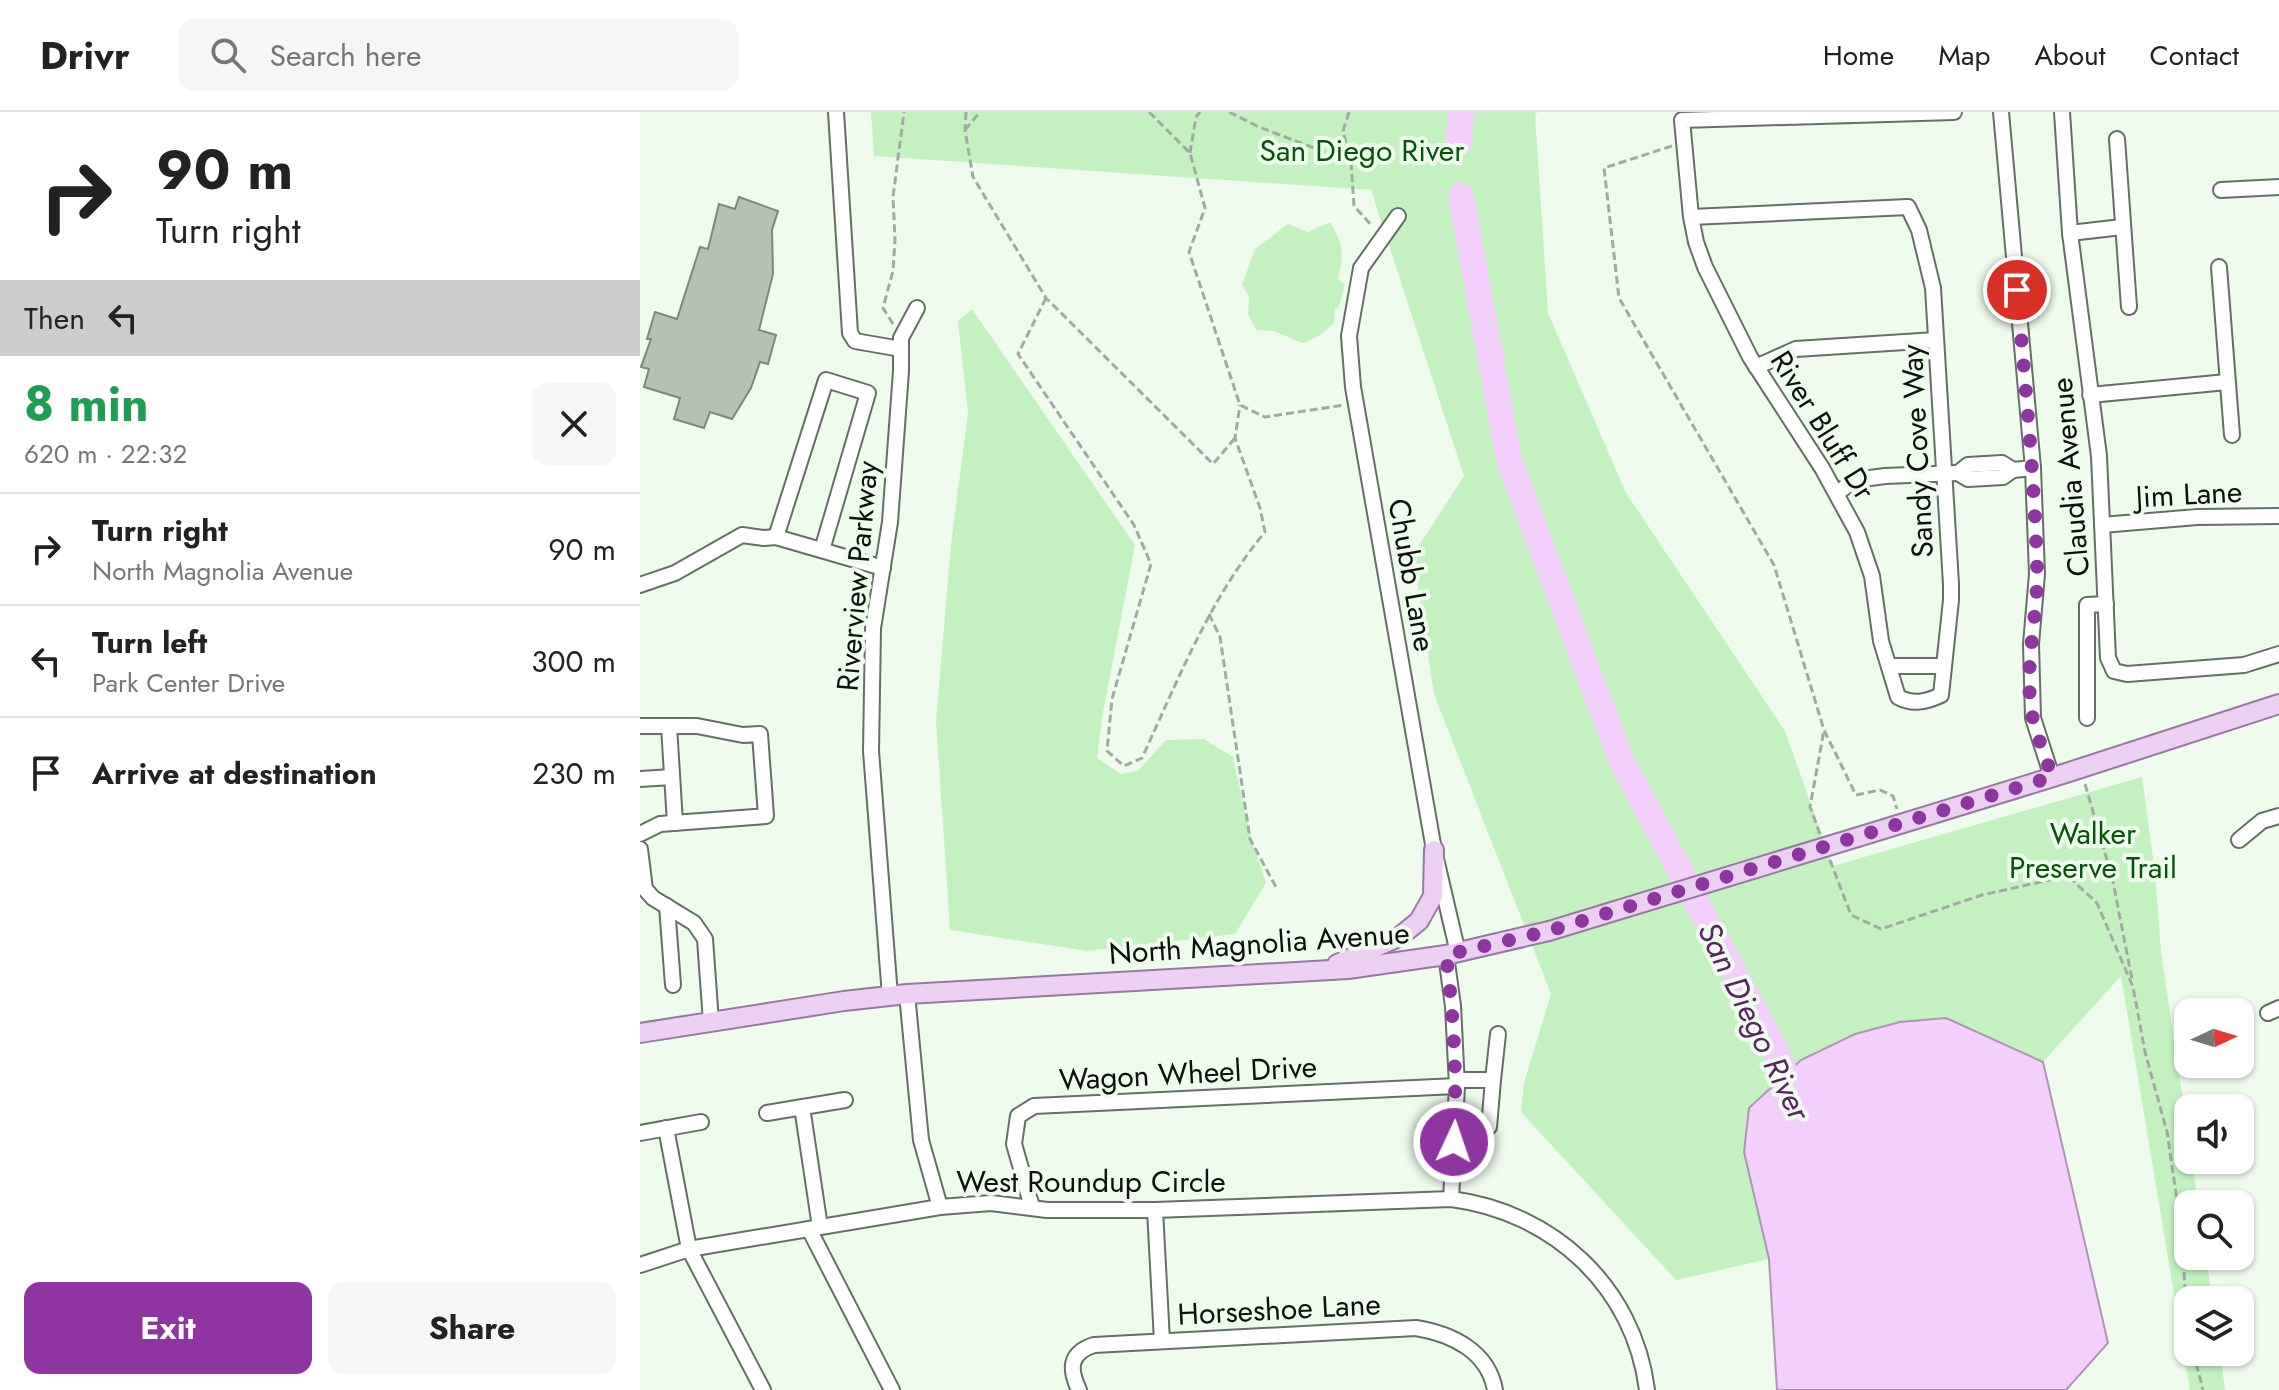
<!DOCTYPE html>
<meta charset="utf-8">
<style>
:root{--surface:#fff;--page:#f6f6f6;--text:#222;--muted:#767676;--line:#e0e0e0;--accent:#8f35a1}
body{margin:0;font-family:Jost,sans-serif;background:var(--page);color:var(--text);height:100vh;display:flex;flex-direction:column;font-size:30px;white-space:nowrap}
*{box-sizing:border-box;margin:0}
p{font-size:26px;color:var(--muted)}
.icon{flex:none;width:44px;height:44px;fill:none;stroke:currentColor;stroke-width:2;stroke-linecap:round;stroke-linejoin:round}
.map{position:relative;flex:1;overflow:hidden}
.sheet{display:flex;flex-direction:column;background:var(--surface);width:640px}
.sheet>*{flex:none}
.banner{background:#fff;color:var(--text);overflow:hidden}
.needle{width:52px;rotate:86deg}
.fabs{position:absolute;left:1534px;top:886px;display:grid;gap:16px}
.fabs a{display:grid;place-items:center;width:80px;height:80px;border-radius:16px;background:var(--surface);box-shadow:0 2px 6px #0004;font-size:40px}
.pin{position:absolute;display:grid;place-items:center;width:68px;height:68px;color:#fff;margin:-34px;border:4px solid #fff;border-radius:50%;box-shadow:0 2px 8px #0007}
.me{position:absolute;width:88px;margin:-44px;rotate:3deg;stroke-linejoin:round;filter:drop-shadow(0 0 6px #0008)}
.turn{display:flex;align-items:center;gap:28px;height:168px;padding:0 24px;font-size:36px}
.turn .icon{width:104px;height:104px;stroke-width:2.5}
.turn b{display:block;font-size:56px;line-height:68px}
.then{display:flex;align-items:center;height:76px;padding:0 24px;background:#0003;gap:16px;font-size:30px}
.round{display:grid;place-items:center;flex:none;width:84px;height:84px;border-radius:16px;background:var(--page)}
.headline{display:flex;align-items:center;justify-content:space-between;height:136px;padding:0 24px}
h1{font-size:48px;font-weight:700;line-height:60px;color:#1e9e55}
.action{display:flex;gap:16px;margin-top:auto;padding:16px 24px}
.action a{flex:1;height:92px;border-radius:16px;background:var(--accent);color:#fff;font-size:32px;font-weight:700;line-height:92px;text-align:center}
.action a+a{background:var(--page);color:var(--text)}
ul{padding:0;list-style:none}
li{display:flex;align-items:center;gap:24px;height:112px;padding:0 24px;border-top:2px solid var(--line)}
li div{flex:1}
li b{display:block;font-size:30px}
li em{font-style:normal}
header{display:flex;align-items:center;gap:48px;box-sizing:border-box;height:112px;padding:0 40px;background:var(--surface);border-bottom:2px solid var(--line)}
header strong{font-size:38px}
nav{display:flex;gap:44px;margin-inline-start:auto;font-size:28px}
.search{width:560px;height:72px;background:var(--page);display:flex;align-items:center;gap:20px;box-sizing:border-box;padding:0 28px;border-radius:16px;color:var(--muted);font-size:30px}
main{display:flex;flex:1;min-height:0}
.map>svg:first-child{display:block}
.green{fill:#c3f2c0}
.water{fill:#f4cefc;stroke:#af95b4;stroke-width:2}
.lines{fill:none;stroke-linecap:round;stroke-linejoin:round}
.river{stroke:#f4cefc;stroke-width:26}
.building{fill:#b5c2b4;stroke:#7d887c;stroke-width:2}
.minor-casing{stroke:#647064;stroke-width:18}
.major-casing{stroke:#97789e;stroke-width:22}
.path{stroke:#a0aaa0;stroke-width:3;stroke-dasharray:8 4;stroke-linecap:butt}
.minor{stroke:#fff;stroke-width:14}
.major{stroke:#eecff4;stroke-width:18}
.major-bridge-casing{stroke:#97789e;stroke-width:22;stroke-linecap:butt}
.major-bridge{stroke:#eecff4;stroke-width:18}
.route{stroke:#8f35a1;stroke-width:14;stroke-dasharray:0 25.2}
.labels{text-anchor:middle;dominant-baseline:central;stroke-width:8;stroke-linejoin:round;paint-order:stroke}
.park-label{font-size:30px;fill:#08530c;stroke:#eefbed}
.street-label{font-size:30px;fill:#0d110d;stroke:#eefbed}
.water-label{font-size:32px;font-style:italic;fill:#5b2365;stroke:#eefbed}
</style>
<header>
<strong>Drivr</strong>
<div class="search"><svg class="icon" aria-label="search" viewBox="0 0 24 24"><circle cx="10" cy="10" r="6"/><path d="M15 15l6 6"/></svg>Search here</div>
<nav><a>Home</a><a>Map</a><a>About</a><a>Contact</a></nav>
</header>
<main>
<section class="sheet">
<div class="banner">
<div class="turn"><svg class="icon" aria-label="right" viewBox="0 0 24 24"><path d="M7 20v-9h11M14 6l5 5-5 5"/></svg><div><b>90 m</b>Turn right</div></div>
<div class="then">Then<svg class="icon" aria-label="left" viewBox="0 0 24 24"><path d="M17 20v-9H6M10 6l-5 5 5 5"/></svg></div>
</div>
<div class="headline"><div><h1>8 min</h1><p>620 m · 22:32</p></div><a class="round"><svg class="icon" aria-label="close" viewBox="0 0 24 24"><path d="M6 6l12 12M18 6L6 18"/></svg></a></div>
<ul>
<li><svg class="icon" aria-label="right" viewBox="0 0 24 24"><path d="M7 20v-9h11M14 6l5 5-5 5"/></svg><div><b>Turn right</b><p>North Magnolia Avenue</p></div><em>90 m</em></li>
<li><svg class="icon" aria-label="left" viewBox="0 0 24 24"><path d="M17 20v-9H6M10 6l-5 5 5 5"/></svg><div><b>Turn left</b><p>Park Center Drive</p></div><em>300 m</em></li>
<li><svg class="icon" aria-label="arrive" viewBox="0 0 24 24"><path d="M6 21V4h12l-3 4 3 4H6"/></svg><div><b>Arrive at destination</b></div><em>230 m</em></li>
</ul>
<div class="action"><a>Exit</a><a>Share</a></div>
</section>
<div class="map">
<svg width="1639" height="1278" viewBox="0 0 1639 1278">
<rect width="100%" height="100%" fill="#eefbed"/>
<!-- green -->
<g class="green">
<path d="M231,0H898L895,2L908,201L986,381L1145,619L1193,754L1502,665L1515,760L1521,840L1548,1022V1048H1552L1558,1092H1548V1144H1566L1572,1188H1548V1240H1580L1585,1278H1550L1481,864L1403,950L1353,926L1104,1040L1129,1147L1036,1168L881,1000L884,971L911,882L794,582L773,443L824,364L731,78L234,44Z"/>
<path d="M690,110C704,133 704,141 698,167L705,172L699,195L695,197L694,211L679,224L663,231L633,219L616,218L608,202L609,185L602,172L615,137L648,112L668,120Z"/>
<path d="M332,197L495,433L462,606L457,646L481,662L498,659L526,628L564,627L593,645L610,722L626,771L595,822L447,839L310,818L296,609L311,432L328,301L318,209Z"/>
</g>
<!-- water -->
<path class="water" d="M1306,906L1403,950L1468,1231L1426,1278H1137L1129,1147L1104,1040L1109,996L1161,948L1215,922L1260,910Z"/>
<g class="lines">
<!-- river -->
<g class="river">
<path d="M818,31L822,0"/>
<path d="M821,84L869,348L981,648L1137,941L1157,992"/>
</g>
</g>
<!-- building -->
<path class="building" d="M99,85L138,99L132,118L133,162L119,218L136,223L128,252L120,250L111,276L92,307L70,300L64,316L34,307L40,286L4,275L9,257L1,255L11,227H7L15,200L37,207L60,135L68,137L79,92L95,97Z"/>
<g class="lines">
<defs>
<g id="minor">
<path d="M196,0L210,221L215,229L261,237"/>
<path d="M1361,0L1393,356L1397,462L1391,532L1393,606L1412,665"/>
<path d="M1422,0L1430,121L1459,344L1468,546L1474,559L1487,562L1604,553L1639,542"/>
<path d="M1477,27L1489,195"/>
<path d="M1581,78L1639,75"/>
<path d="M758,104L721,156L709,224L713,275L794,738L818,841"/>
<path d="M1051,105L1268,95L1279,118L1293,176L1311,472V488L1301,583C1286,590 1273,593 1258,585L1241,529L1232,464L1217,420L1182,356L1110,245L1065,155L1056,130L1051,105L1042,8L1314,0"/>
<path d="M1430,121L1482,115"/>
<path d="M1579,155L1592,323"/>
<path d="M1116,255L1156,237L1296,228"/>
<path d="M1450,283L1587,270"/>
<path d="M1318,361L1328,367L1363,365L1373,358L1393,356"/>
<path d="M1318,361L1328,353L1362,351L1373,358"/>
<path d="M1197,381L1215,368L1245,364L1318,361"/>
<path d="M1462,413L1557,405L1639,404"/>
<path d="M182,438L228,281L186,268L136,425L243,456"/>
<path d="M0,473L35,461L102,423L124,426L136,425"/>
<path d="M1249,554H1304"/>
<path d="M1447,606V493L1466,492"/>
<path d="M0,614H57L103,623L120,622L126,704L20,712L0,722"/>
<path d="M29,614L35,711"/>
<path d="M0,667L32,665"/>
<path d="M1599,728L1622,709L1639,704"/>
<path d="M0,737L5,777L13,786L54,811L65,827L71,910"/>
<path d="M27,794L33,873"/>
<path d="M806,843L813,894L817,974L811,1087"/>
<path d="M267,882L281,1028L300,1095"/>
<path d="M250,884L231,639L233,516L250,410L261,259V226L277,196"/>
<path d="M1628,901L1639,896"/>
<path d="M817,968H853L849,1015"/>
<path d="M853,968L858,922"/>
<path d="M162,995L180,1115"/>
<path d="M127,1001L205,988"/>
<path d="M26,1016L49,1137L123,1278"/>
<path d="M0,1021L61,1010"/>
<path d="M392,1095L374,1032L378,1004L394,994L817,974"/>
<path d="M515,1098L522,1229"/>
<path d="M169,1117L252,1278"/>
<path d="M0,1153L49,1137L300,1095L351,1091L407,1098H515L811,1087C913,1100 994,1175 1007,1278"/>
<path d="M439,1278C429,1257 429,1241 454,1233L776,1216C812,1222 848,1239 855,1278"/>
</g>
<g id="major">
<path d="M1218,725L1423,662L1639,592"/>
<path d="M697,852L759,825L779,809L793,784L794,738"/>
<path d="M0,921L204,889L267,882L708,857L806,843L909,819"/>
</g>
</defs>
<!-- minor casing -->
<use href="#minor" class="minor-casing"/>
<!-- major casing -->
<use href="#major" class="major-casing"/>
<!-- path -->
<g class="path">
<path d="M326,0L325,18L333,65L406,186L573,352L595,326"/>
<path d="M509,0L550,41L565,96L549,140L600,293L625,305L704,293"/>
<path d="M589,0L619,15L711,50L714,94L732,114"/>
<path d="M709,0L703,19L711,50"/>
<path d="M325,18L340,0"/>
<path d="M1032,34L964,56L979,186L1134,453L1184,618L1216,683L1240,678L1253,684L1257,697"/>
<path d="M550,41L556,5L560,0"/>
<path d="M406,186L378,242L494,413L511,452L472,587L467,639L484,654L502,646C538,568 570,486 625,420L620,396L595,326L600,293"/>
<path d="M253,212L243,196L253,159L255,128L253,85L264,0"/>
<path d="M569,502L580,525L610,727L636,775"/>
<path d="M1445,672L1472,765L1492,867"/>
<path d="M1180,722L1170,695L1184,618"/>
<path d="M1190,748L1211,803L1241,817L1342,783L1428,764L1457,791L1493,875L1505,940L1527,1020L1541,1115L1548,1220"/>
<path d="M1553,1240L1563,1278"/>
</g>
<!-- minor -->
<use href="#minor" class="minor"/>
<!-- major -->
<use href="#major" class="major"/>
<defs>
<path id="major-bridge" d="M909,819L1218,725"/>
</defs>
<!-- major-bridge casing -->
<use href="#major-bridge" class="major-bridge-casing"/>
<!-- major-bridge -->
<use href="#major-bridge" class="major-bridge"/>
</g>
<g class="lines">
<!-- route -->
<path class="route" d="M814,1030C817,967 814,906 806,843L909,819L1412,665C1406,646 1398,627 1393,607C1382,556 1399,504 1397,454C1394,361 1385,270 1377,178"/>
</g>
<g class="labels">
<!-- park labels -->
<g class="park-label">
<text x="722" y="38">San Diego River</text>
<text x="1453" y="721">Walker<tspan x="1453" dy="34">Preserve Trail</tspan></text>
</g>
<!-- street labels -->
<g class="street-label">
<text transform="translate(1183 313) rotate(58)">River Bluff Dr</text>
<text transform="translate(1277 339) rotate(-93)">Sandy Cove Way</text>
<text transform="translate(1430 365) rotate(-95)">Claudia Avenue</text>
<text transform="translate(1549 382) rotate(-3)">Jim Lane</text>
<text transform="translate(772 463) rotate(80)">Chubb Lane</text>
<text transform="translate(217 464) rotate(-85)">Riverview Parkway</text>
<text transform="translate(619 831) rotate(-4)">North Magnolia Avenue</text>
<text transform="translate(548 961) rotate(-3)">Wagon Wheel Drive</text>
<text x="451" y="1069">West Roundup Circle</text>
<text transform="translate(639 1197) rotate(-3)">Horseshoe Lane</text>
</g>
<!-- water labels -->
<g class="water-label">
<text transform="translate(1114 909) rotate(64)">San Diego River</text>
</g>
</g>
</svg>
<div class="fabs">
<a><svg class="needle" viewBox="-14 -14 28 28"><path d="M0-13l5 13h-10z" fill="#e53935"/><path d="M0 13l5-13h-10z" fill="#767676"/></svg></a>
<a><svg class="icon" aria-label="sound" viewBox="0 0 24 24"><path d="M4 9h4l5-4v14l-5-4H4zM17 9q2 3 0 6"/></svg></a>
<a><svg class="icon" aria-label="search" viewBox="0 0 24 24"><circle cx="10" cy="10" r="6"/><path d="M15 15l6 6"/></svg></a>
<a><svg class="icon" aria-label="layers" viewBox="0 0 24 24"><path d="M12 4l9 5-9 5-9-5zM3 14l9 5 9-5"/></svg></a>
</div>
<div class="pin" style="left:1377px;top:178px;background:#d93025"><svg class="icon" aria-label="arrive" viewBox="0 0 24 24"><path d="M6 21V4h12l-3 4 3 4H6"/></svg></div>
<svg class="me" style="left:814px;top:1030px" viewBox="-20 -20 40 40"><circle r="17" fill="#8f35a1" stroke="#fff" stroke-width="3"/><path d="M0-11L8 9 0 5-8 9z" fill="#fff"/></svg>
</div>
</main>
